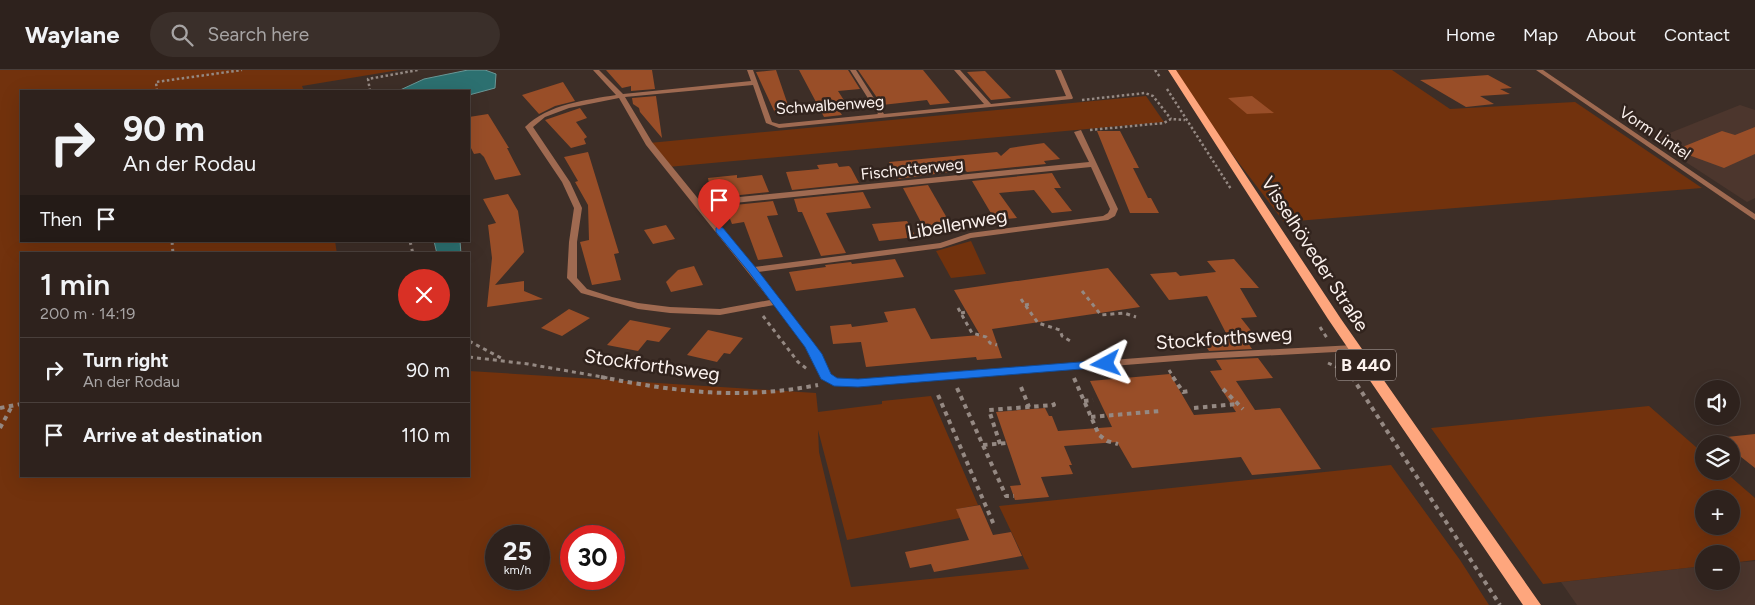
<!DOCTYPE html>
<meta charset="utf-8">
<style>
:root{--surface:#2e221d;--page:#3a2f2a;--text:#f1f3f6;--muted:#a7a4a4;--line:#493f3b}
body{margin:0;font-family:Figtree,sans-serif;background:var(--page);color:var(--text);height:100vh;display:flex;flex-direction:column;font-size:19px;white-space:nowrap}
*{box-sizing:border-box;margin:0}
p{font-size:16px;color:var(--muted)}
.icon{flex:none;width:28px;height:28px;fill:none;stroke:currentColor;stroke-width:2;stroke-linecap:round;stroke-linejoin:round}
.map{position:relative;flex:1;overflow:hidden}
.panel{position:absolute;left:20px;top:182px;width:450px;height:225px;display:flex;flex-direction:column;background:var(--surface);border-radius:0px;box-shadow:0 5px 20px #0002,0 0 0 1px var(--line)}
.panel>*{flex:none}
.top-card{position:absolute;left:20px;top:20px;width:450px;height:152px;border-radius:0px;box-shadow:0 5px 20px #0002,0 0 0 1px var(--line);background:#2e221d;color:var(--text);overflow:hidden}
.buttons{position:absolute;left:1695px;top:310px;display:grid;gap:10px}
.buttons a{display:grid;place-items:center;width:45px;height:45px;border-radius:50%;background:var(--surface);box-shadow:0 5px 20px #0002,0 0 0 1px var(--line);font-size:25px}
.speed{position:absolute;left:485px;top:455px;display:flex;gap:10px;font-size:25px;font-weight:700;text-align:center}
.speed>*{display:grid;place-content:center;width:65px;height:65px;border-radius:50%;background:var(--surface);box-shadow:0 5px 20px #0002,0 0 0 1px var(--line);line-height:1}
.speed small{font-size:12px;font-weight:400}
.speed .limit{border:8px solid #d22;background:#fff;color:#111}
.pin{position:absolute;display:grid;place-items:center;width:42px;height:42px;color:#fff;margin:-51px -21px;border-radius:50% 50% 50% 0;rotate:-45deg;box-shadow:0 0 5px #0007}
.pin .icon{rotate:45deg}
.me{position:absolute;width:55px;margin:-28px;rotate:265deg;stroke-linejoin:round;filter:drop-shadow(0 0 4px #0008)}
.turn{display:flex;align-items:center;gap:18px;height:105px;padding:0 20px;font-size:22px}
.turn .icon{width:65px;height:65px;stroke-width:2.5}
.turn b{display:block;font-size:35px;line-height:42px}
.then{display:flex;align-items:center;height:48px;padding:0 20px;background:#0003;gap:10px;font-size:19px}
.round{display:grid;place-items:center;flex:none;width:52px;height:52px;border-radius:26px;background:var(--page)}
.overview{display:flex;align-items:center;justify-content:space-between;height:85px;padding:0 20px}
h1{font-size:30px;font-weight:600;line-height:38px}
ul{padding:0;list-style:none}
li{display:flex;align-items:center;gap:15px;height:65px;padding:0 20px;border-top:1px solid var(--line)}
li div{flex:1}
li b{display:block;font-size:19px}
li em{font-style:normal}
header{display:flex;align-items:center;gap:30px;box-sizing:border-box;height:70px;padding:0 25px;background:var(--surface);border-bottom:1px solid var(--line)}
header strong{font-size:24px}
nav{display:flex;gap:28px;margin-inline-start:auto;font-size:18px}
.search{width:350px;height:45px;background:var(--page);display:flex;align-items:center;gap:12px;box-sizing:border-box;padding:0 18px;border-radius:28px;color:var(--muted);font-size:19px}
.map>svg:first-child{display:block}
.built{fill:#4c362d}
.green{fill:#72320d;fill-rule:evenodd}
.water{fill:#2c7070;stroke:#6a9796}
.building{fill:#994e28}
.lines{fill:none;stroke-linecap:round;stroke-linejoin:round}
.path-far2{stroke:#958983;stroke-width:2.5;stroke-dasharray:2.5 2.5;stroke-linecap:butt}
.path-far1{stroke:#958983;stroke-width:3;stroke-dasharray:4 4;stroke-linecap:butt}
.path{stroke:#958983;stroke-width:4;stroke-dasharray:4.5 4.5;stroke-linecap:butt}
.minor{fill:#9f6a51;fill-rule:evenodd}
.primary{fill:#fea67d;fill-rule:evenodd}
.route{fill:#1a73e8;stroke:#114b97}
.labels{text-anchor:middle;dominant-baseline:central;stroke-width:5;stroke-linejoin:round;paint-order:stroke}
.far-street-label{font-size:16px;fill:#fcf2ee;stroke:#32241e}
.shield{fill:#32241e;stroke:#bfb4b0;stroke-width:1}
.shield-label{font-size:18px;font-weight:bold;fill:#fcf2ee}
.street-label{font-size:19px;fill:#fcf2ee;stroke:#32241e}
</style>
<header>
<strong>Waylane</strong>
<div class="search"><svg class="icon" aria-label="search" viewBox="0 0 24 24"><circle cx="10" cy="10" r="6"/><path d="M15 15l6 6"/></svg>Search here</div>
<nav><a>Home</a><a>Map</a><a>About</a><a>Contact</a></nav>
</header>
<div class="map">
<svg width="1755" height="535" viewBox="0 0 1755 535">
<rect width="100%" height="100%" fill="#3d2e27"/>
<!-- built -->
<g class="built">
<path d="M1740,35L1755,40V128L1747,132L1652,70Z"/>
<path d="M1755,491V535H1577L1561,512L1704,496V511H1731V493Z"/>
</g>
<!-- green -->
<g class="green">
<path d="M0,0H399L302,16L304,21H21V171H335L337,184H21V406H469V301L816,323L818,342L882,334V331L931,326L978,435L957,439L960,448L847,470L818,360L819,382L851,517L1029,499L999,436L1391,395L1460,490L1489,535H0ZM496,466H539V509H496ZM571,466H614V509H571Z"/>
<path d="M1172,0H1392L1450,39L1575,32L1702,118L1284,152L1206,50Z"/>
<path d="M1146,26L1164,52L668,97L649,73Z"/>
<path d="M971,171L986,204L951,208L936,181Z"/>
<path d="M1649,336L1704,384V401H1724L1755,428V490L1731,493V484H1704V496L1543,514L1431,358ZM1704,429H1731V456H1704Z"/>
</g>
<!-- water -->
<g class="water">
<path d="M468,0H485L496,4L495,18L469,25V21H398L424,9Z"/>
<path d="M434,171H460L461,184H437Z"/>
</g>
<!-- building -->
<g class="building">
<path d="M606,0H652L655,19L631,21V16L622,18Z"/>
<path d="M776,0L791,44L776,45L756,2Z"/>
<path d="M799,0H848L860,19L838,21L849,38L838,39L842,45L824,47Z"/>
<path d="M858,0H923L950,33L930,35L927,30L882,35Z"/>
<path d="M985,1L1011,28L991,30L967,2Z"/>
<path d="M1488,5L1512,18L1500,19L1510,24L1480,26L1494,34L1466,37L1420,10Z"/>
<path d="M563,12L575,31L555,36L539,44L522,25Z"/>
<path d="M656,26L662,68L640,42L639,38L633,34L632,28Z"/>
<path d="M1252,26L1274,43L1247,44L1228,28Z"/>
<path d="M580,38L587,48L576,52L587,67L584,69L586,74L571,78L545,50Z"/>
<path d="M488,44L509,78H507L521,105L495,110L484,87L480,83L474,84L469,74V47Z"/>
<path d="M1755,57V84L1724,98L1675,80L1722,61L1735,65Z"/>
<path d="M1097,61H1120L1139,98H1133L1148,128H1151L1159,143H1130Z"/>
<path d="M1044,73L1060,89L1044,91L1046,94L967,102L965,100L898,109L889,92L997,82L1001,86L1010,78Z"/>
<path d="M588,82L619,183L614,184L621,210L592,215L580,172L589,170L588,135L575,112L578,111L564,87Z"/>
<path d="M837,93L839,97L849,96L851,98L859,113L792,120L786,102L819,99L817,95Z"/>
<path d="M1052,103L1061,118H1054L1072,141L1052,143L1034,120L999,123L1017,148L995,150L972,111Z"/>
<path d="M737,105V108L762,105L769,122L721,127L720,124L711,125L708,108Z"/>
<path d="M928,115L951,155L924,158L903,118Z"/>
<path d="M863,122L871,138L826,143L846,183L821,186L802,142H798L794,129Z"/>
<path d="M508,124L518,141L524,182L495,215L524,211V221L543,229L487,237L492,188L488,155L496,153L483,129Z"/>
<path d="M773,131L778,145L767,146L783,187L758,190L744,152L732,154L725,136Z"/>
<path d="M907,151L916,167L879,171L872,154Z"/>
<path d="M666,155L675,169L653,174L644,160Z"/>
<path d="M895,189L904,207L796,221L789,202L826,197L825,195L851,192L852,194Z"/>
<path d="M1234,189L1259,218H1240L1257,247L1241,248L1260,272L1248,273L1252,279L1209,281L1200,267L1227,265L1207,226L1169,230L1150,204L1176,202L1180,206L1216,202L1207,191Z"/>
<path d="M694,196L703,215L671,222L666,212L678,200Z"/>
<path d="M1108,198L1140,237L992,259L1002,288L977,290L976,287L866,297L861,272L833,274L830,256L851,254L852,257L888,252L884,242L915,238L931,269L980,265L954,220Z"/>
<path d="M569,239L590,248L562,266L541,258Z"/>
<path d="M630,250L671,258L659,272L647,270L638,281L607,275Z"/>
<path d="M708,260L743,268L730,284L724,283L717,292L687,285Z"/>
<path d="M1258,288L1273,308L1236,311L1255,340L1280,338L1321,399L1252,405L1241,387L1132,398L1117,372L1064,376L1072,395H1069L1073,404L1041,407L1049,427L1015,430L1010,416L1021,415L996,342L1045,338L1049,346H1052L1058,361L1112,357L1090,311L1170,304L1194,345L1236,342L1210,301L1222,300L1216,290Z"/>
<path d="M1755,364V398L1731,379V374H1725L1717,368Z"/>
<path d="M980,435L993,465L1011,462L1022,486L934,502L931,494L910,498L905,482L969,470L956,439Z"/>
</g>
<g class="lines">
<!-- path-far2 -->
<g class="path-far2">
<path d="M1155,0L1160,7"/>
<path d="M1167,19L1231,119"/>
<path d="M157,21L156,12L242,0"/>
<path d="M370,21L368,9L418,0"/>
<path d="M1082,30L1145,23L1153,26L1171,49"/>
<path d="M1090,60L1164,53L1171,49L1185,50"/>
</g>
<!-- path-far1 -->
<g class="path-far1">
<path d="M172,171L173,184"/>
<path d="M410,171L413,184"/>
<path d="M1082,221L1101,245L1124,243L1136,247"/>
<path d="M1021,229L1038,253L1060,260L1062,266L1072,272"/>
<path d="M1025,235L1031,234"/>
<path d="M958,238L972,263L986,267L990,273L997,275"/>
<path d="M961,243L967,242"/>
<path d="M763,246L798,292L807,299"/>
<path d="M1320,257L1327,268"/>
<path d="M469,271L503,289"/>
<path d="M469,287L528,294L608,308"/>
<path d="M1341,290L1353,308"/>
<path d="M1328,293L1347,302"/>
<path d="M1169,300L1174,308"/>
</g>
<!-- path -->
<g class="path">
<path d="M601,307C677,322 741,330 818,315"/>
<path d="M1173,307L1183,322L1189,321"/>
<path d="M1352,307L1500,535"/>
<path d="M1074,308L1099,365L1107,371L1118,374"/>
<path d="M1021,317L1029,337"/>
<path d="M957,318L1006,426H1014"/>
<path d="M1223,319L1243,339"/>
<path d="M938,325L994,455"/>
<path d="M1084,331L1093,330"/>
<path d="M0,338L21,334"/>
<path d="M1194,338L1237,334"/>
<path d="M1091,347L1160,341"/>
<path d="M0,358L12,336"/>
<path d="M1000,374L989,340L1054,335L1052,331"/>
<path d="M983,375L1007,373"/>
</g>
<!-- minor -->
<g class="minor">
<path d="M593,0H599L623,24L751,11L747,0H753L772,52L779,54L878,44L850,0H856L884,44L984,34L954,0H960L991,34L1066,26L1055,0H1061L1073,28L1072,29L779,58L766,53L753,15L625,27L652,72L700,131L1089,92L1074,62L1081,60L1118,139L1115,146L1108,150L971,168L941,178L758,202L820,282L830,304L840,310H858L1202,283L1354,275L1359,278L1354,281L1202,289L858,316H838L822,308L811,284L774,235L720,245L670,243L638,239L581,223L569,210L567,208L569,172L574,138L562,112L525,57C548,34 586,30 616,25ZM619,28L646,75L770,230L720,239L670,237L638,233L612,227L587,219L577,208V172L582,138L570,112L533,57L545,47L569,38ZM1091,97L1110,139L1108,143L1103,146L970,163L940,173L754,197L704,136Z"/>
<path d="M1536,0H1543L1755,144V150Z"/>
</g>
<!-- primary -->
<path class="primary" d="M1168,0H1176L1341,249L1541,535H1523L1328,249Z"/>
</g>
<!-- route -->
<path class="route" d="M719,157L723,158L756,198L813,272L822,284L831,304L837,308L858,309L1106,290L1112,294L1106,297L858,317L834,316L821,309L805,277L749,202L716,162V158Z"/>
<g class="labels">
<!-- far-street labels -->
<g class="far-street-label">
<text transform="translate(830 35) rotate(-4)">Schwalbenweg</text>
<text transform="translate(1655 63) rotate(34)">Vorm Lintel</text>
<text transform="translate(912 99) rotate(-6)">Fischotterweg</text>
</g>
<!-- shield labels -->
<rect class="shield" x="1336" y="279.5" width="60" height="31" rx="4"/>
<g class="shield-label">
<text x="1366" y="295">B 440</text>
</g>
<!-- street labels -->
<g class="street-label">
<text transform="translate(957 154) rotate(-10)">Libellenweg</text>
<text transform="translate(1315 184) rotate(57)">Visselhöveder Straße</text>
<text transform="translate(1224 268) rotate(-4)">Stockforthsweg</text>
<text transform="translate(652 295) rotate(8)">Stockforthsweg</text>
</g>
</g>
</svg>
<div class="buttons">
<a><svg class="icon" aria-label="sound" viewBox="0 0 24 24"><path d="M4 9h4l5-4v14l-5-4H4zM17 9q2 3 0 6"/></svg></a>
<a><svg class="icon" aria-label="layers" viewBox="0 0 24 24"><path d="M12 4l9 5-9 5-9-5zM3 14l9 5 9-5"/></svg></a>
<a>+</a>
<a>−</a>
</div>
<div class="speed"><div>25<small>km/h</small></div><div class="limit">30</div></div>
<div class="pin" style="left:719px;top:160px;background:#d93025"><svg class="icon" aria-label="arrive" viewBox="0 0 24 24"><path d="M6 21V4h12l-3 4 3 4H6"/></svg></div>
<svg class="me" style="left:1106px;top:294px" viewBox="-20 -20 40 40"><path d="M0-17L14 15 0 8-14 15z" fill="#1a73e8" stroke="#fff" stroke-width="4"/></svg>
<div class="top-card">
<div class="turn"><svg class="icon" aria-label="right" viewBox="0 0 24 24"><path d="M7 20v-9h11M14 6l5 5-5 5"/></svg><div><b>90 m</b>An der Rodau</div></div>
<div class="then">Then<svg class="icon" aria-label="arrive" viewBox="0 0 24 24"><path d="M6 21V4h12l-3 4 3 4H6"/></svg></div>
</div>
<section class="panel">
<div class="overview"><div><h1>1 min</h1><p>200 m · 14:19</p></div><a class="round" style="background:#d93025;color:#fff"><svg class="icon" aria-label="close" viewBox="0 0 24 24"><path d="M6 6l12 12M18 6L6 18"/></svg></a></div>
<ul>
<li><svg class="icon" aria-label="right" viewBox="0 0 24 24"><path d="M7 20v-9h11M14 6l5 5-5 5"/></svg><div><b>Turn right</b><p>An der Rodau</p></div><em>90 m</em></li>
<li><svg class="icon" aria-label="arrive" viewBox="0 0 24 24"><path d="M6 21V4h12l-3 4 3 4H6"/></svg><div><b>Arrive at destination</b></div><em>110 m</em></li>
</ul>
</section>
</div>
